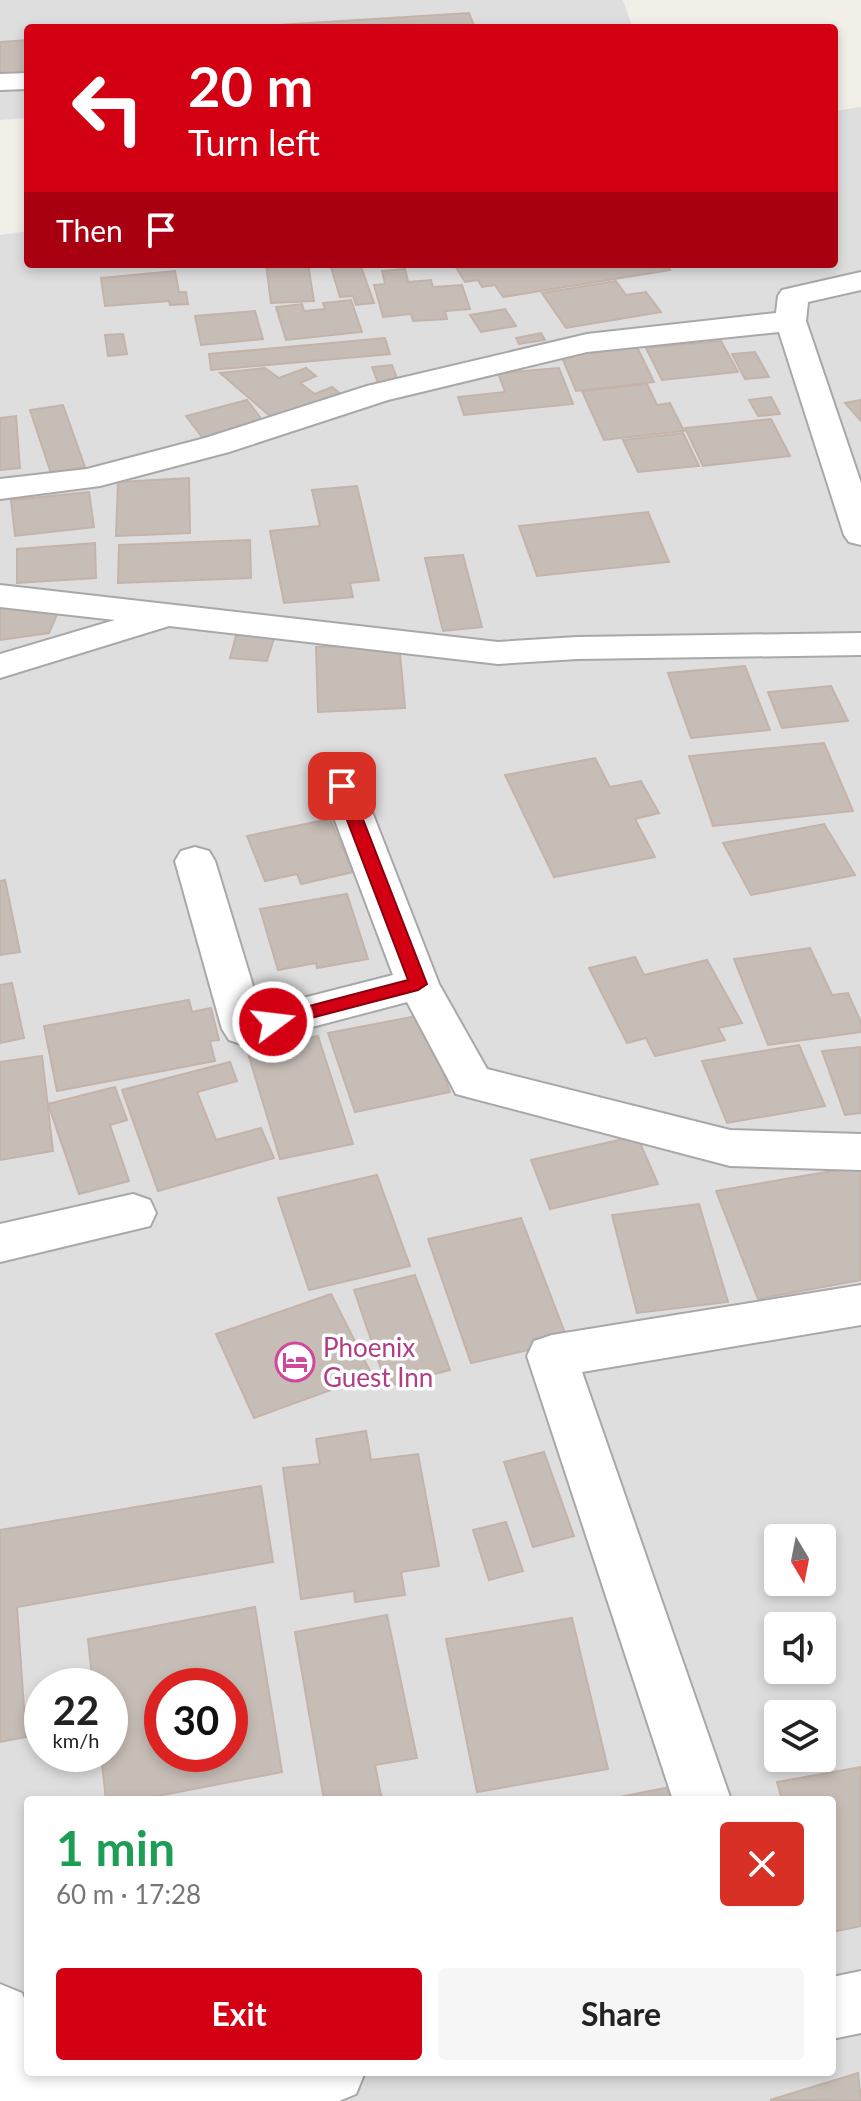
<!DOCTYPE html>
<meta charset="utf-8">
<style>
:root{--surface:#fff;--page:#f6f6f6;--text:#222;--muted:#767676;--accent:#d30014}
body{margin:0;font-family:Lato,sans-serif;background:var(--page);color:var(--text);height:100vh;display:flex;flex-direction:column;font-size:30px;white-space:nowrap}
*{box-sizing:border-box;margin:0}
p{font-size:26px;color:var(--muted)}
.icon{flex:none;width:44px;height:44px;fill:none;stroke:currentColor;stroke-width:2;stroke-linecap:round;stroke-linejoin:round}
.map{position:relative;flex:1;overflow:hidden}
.sheet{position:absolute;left:24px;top:1796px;width:812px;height:280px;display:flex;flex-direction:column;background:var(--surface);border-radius:8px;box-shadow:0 4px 12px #0003}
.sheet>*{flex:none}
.top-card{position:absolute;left:24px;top:24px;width:814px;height:244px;border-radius:8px;box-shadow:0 4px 12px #0003;background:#d30014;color:#fff;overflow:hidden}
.needle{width:52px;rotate:170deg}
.buttons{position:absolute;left:764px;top:1524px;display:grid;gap:16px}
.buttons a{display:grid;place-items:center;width:72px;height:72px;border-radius:8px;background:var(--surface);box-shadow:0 4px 12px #0003;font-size:40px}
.speed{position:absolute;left:24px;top:1668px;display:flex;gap:16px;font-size:40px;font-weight:700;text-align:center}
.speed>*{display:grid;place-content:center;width:104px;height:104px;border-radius:50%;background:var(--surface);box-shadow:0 4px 12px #0003;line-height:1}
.speed small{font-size:20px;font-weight:400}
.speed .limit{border:12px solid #d22;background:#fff;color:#111}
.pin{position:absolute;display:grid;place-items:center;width:68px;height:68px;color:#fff;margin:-34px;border-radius:16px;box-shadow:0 4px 12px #0006}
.me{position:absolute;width:88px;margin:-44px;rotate:75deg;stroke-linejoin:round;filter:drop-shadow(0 0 6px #0008)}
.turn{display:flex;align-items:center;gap:28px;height:168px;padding:0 32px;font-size:36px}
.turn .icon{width:104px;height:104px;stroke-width:2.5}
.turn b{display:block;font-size:56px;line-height:68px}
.then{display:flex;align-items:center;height:76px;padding:0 32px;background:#0003;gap:16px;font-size:30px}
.round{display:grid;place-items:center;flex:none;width:84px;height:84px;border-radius:8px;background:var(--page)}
.summary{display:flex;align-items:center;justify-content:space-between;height:136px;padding:0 32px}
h1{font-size:48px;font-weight:700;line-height:60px;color:#1e9e55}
.primary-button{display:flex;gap:16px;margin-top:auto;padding:16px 32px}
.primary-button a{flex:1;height:92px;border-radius:8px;background:var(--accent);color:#fff;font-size:32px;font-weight:700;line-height:92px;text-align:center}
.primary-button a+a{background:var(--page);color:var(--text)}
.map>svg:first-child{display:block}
.residential{fill:#dfdede;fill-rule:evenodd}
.building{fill:#c7bdb7;stroke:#c4b3a9;stroke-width:2;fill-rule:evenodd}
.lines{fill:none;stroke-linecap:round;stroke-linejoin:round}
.minor-casing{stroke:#a8a8a8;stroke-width:4}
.minor{fill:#fff;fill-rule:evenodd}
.route{fill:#d30014;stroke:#89000d;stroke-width:2}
.labels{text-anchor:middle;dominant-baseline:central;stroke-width:7;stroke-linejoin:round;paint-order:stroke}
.hotel-label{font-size:26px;fill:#b23c85;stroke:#fff;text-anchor:start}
</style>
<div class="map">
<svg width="861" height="2101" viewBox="0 0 861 2101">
<rect width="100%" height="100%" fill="#f2eee8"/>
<!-- residential -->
<g class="residential">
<path d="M0,0H623L633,28H28V118L0,120Z"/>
<path d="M861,107V2101H0V235L28,231V264H834V111ZM778,1538H822V1582H778ZM778,1626H822V1670H778ZM42,1686H110V1754H42ZM162,1686H230V1754H162ZM778,1714H822V1758H778ZM28,1800H832V2072H28Z"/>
</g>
<!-- building -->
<g class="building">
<path d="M469,13L475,28H232Z"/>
<path d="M28,40V73L0,75V42Z"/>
<path d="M266,264H308L314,301L271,303Z"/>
<path d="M360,264L374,303L356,305L353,296L340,297L331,267Z"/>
<path d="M454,264H666L670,270L503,297L495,285L482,287L478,280L465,282Z"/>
<path d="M405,269L408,282L431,280L433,287L462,285L470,309L445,311L447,319L413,321L411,314L383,317L374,285L385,284L382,271Z"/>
<path d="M175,271L179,292H186L188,304L170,305L169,301L105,306L101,278Z"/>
<path d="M616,281L626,295L646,292L661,312L566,328L542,293Z"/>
<path d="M351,300L362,332L286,340L276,307L302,304L304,311L325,309L323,303Z"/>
<path d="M505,309L516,326L481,332L470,315Z"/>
<path d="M255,311L263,339L201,345L195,316Z"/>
<path d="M541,333L545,340L519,344L516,338Z"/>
<path d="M123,334L127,354L108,356L105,335Z"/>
<path d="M385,338L390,354L211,370L209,354Z"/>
<path d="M721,341L738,372L662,380L646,348Z"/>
<path d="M637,347L654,382L576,391L561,355Z"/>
<path d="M755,352L769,377L745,379L732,354Z"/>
<path d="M392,365L398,381L378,383L372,367Z"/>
<path d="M265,368L279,378L306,368L316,376L300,383L315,394L332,387L343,396L277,422L220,373Z"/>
<path d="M559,368L573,404L464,415L458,397L505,392L498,373Z"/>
<path d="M647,384L657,405L670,403L684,431L604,440L582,391Z"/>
<path d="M771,397L780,414L758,416L749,400Z"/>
<path d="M247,400L266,425L205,441L186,416Z"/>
<path d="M861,400V421L845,403Z"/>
<path d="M63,405L85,467L51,473L30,410Z"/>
<path d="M16,416L20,468L0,470V418Z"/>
<path d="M771,419L790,456L703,466L685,428Z"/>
<path d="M683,433L699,466L638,472L623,440Z"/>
<path d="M189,478L190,533L116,536L118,482Z"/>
<path d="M357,486L379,580L350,583L353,597L284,603L270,531L320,526L312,490Z"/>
<path d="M89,492L94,527L15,536L11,500Z"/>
<path d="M648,512L669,562L537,576L519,526Z"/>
<path d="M250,540L251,578L118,583L119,545Z"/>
<path d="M95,543L96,578L17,583V549Z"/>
<path d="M463,555L482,627L443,631L425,558Z"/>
<path d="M0,605L59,610L49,633L0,640Z"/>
<path d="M237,632L275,635L267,661L230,658Z"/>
<path d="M399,643L405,708L318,712L316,647Z"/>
<path d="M745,666L770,730L691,738L668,673Z"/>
<path d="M831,686L848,721L782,728L768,692Z"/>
<path d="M824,743L853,811L713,826L689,756Z"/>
<path d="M595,758L610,787L641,781L659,813L635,819L655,857L554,877L505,775Z"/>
<path d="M330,819L353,872L301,884L297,874L265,881L247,836Z"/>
<path d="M824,824L855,875L751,895L723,843Z"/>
<path d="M5,880L20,952L0,955V881Z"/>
<path d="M347,894L368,959L317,968L316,963L278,970L260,909Z"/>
<path d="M810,948L832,995L848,993L861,1022V1032L768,1045L734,959Z"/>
<path d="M635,957L644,975L707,960L742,1023L718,1028L725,1040L655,1056L646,1038L627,1043L589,968Z"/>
<path d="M12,983L24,1038L0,1043V985Z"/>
<path d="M189,1000L192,1012L211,1008L219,1040L210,1041L215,1061L57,1091L44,1026Z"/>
<path d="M422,1015L450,1092L355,1112L328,1033Z"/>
<path d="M318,1036L353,1144L280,1159L247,1050Z"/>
<path d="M799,1045L825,1106L727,1123L702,1061Z"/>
<path d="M861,1047V1113L845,1115L822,1051Z"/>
<path d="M42,1056L53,1151L0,1160V1062Z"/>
<path d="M230,1062L237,1081L197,1092L216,1140L261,1128L274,1158L158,1191L122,1090Z"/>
<path d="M115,1087L127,1120L110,1125L129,1181L79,1194L48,1104Z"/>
<path d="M637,1136L658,1184L550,1209L531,1160Z"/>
<path d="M861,1166V1280L758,1299L716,1191Z"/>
<path d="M377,1175L410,1266L309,1290L278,1198Z"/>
<path d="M699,1204L728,1302L637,1313L612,1215Z"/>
<path d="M521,1218L568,1341L471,1363L428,1239Z"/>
<path d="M415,1275L450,1370L387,1386L354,1290Z"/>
<path d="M331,1294L372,1375L254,1418L216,1334Z"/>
<path d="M366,1431L371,1460L418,1454L439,1566L401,1572L405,1595L355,1602L354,1591L301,1599L283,1468L320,1464L316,1439Z"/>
<path d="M544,1452L574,1536L533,1547L504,1462Z"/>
<path d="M261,1486L273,1562L17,1607L26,1737L0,1742V1530Z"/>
<path d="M506,1522L523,1571L489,1580L473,1530Z"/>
<path d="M255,1607L282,1772L137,1800H106L101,1754H110V1686H93L88,1639ZM162,1686H230V1754H162Z"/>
<path d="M387,1615L417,1758L375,1765L382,1800H324L295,1632Z"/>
<path d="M572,1618L608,1769L477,1792L446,1639Z"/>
<path d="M861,1767V1926L832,1932V1800H782L777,1782Z"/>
<path d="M670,1787L673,1800H605Z"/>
<path d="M858,2073L861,2101L770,2100Z"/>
</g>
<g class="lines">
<defs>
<g id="minor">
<path d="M28,73V89L0,90V74Z"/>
<path d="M861,272V290L808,302L806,321L861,483V545L849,542L844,535L779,332L587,352L388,400L229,452L100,486L0,499V479L87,469L205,438L367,386L587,334L776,313L778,296L782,290Z"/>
<path d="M0,585L498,642L577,637L861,633V655L577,659L498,664L169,626L0,678V654L115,620L0,607Z"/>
<path d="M342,773L356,777L362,786L439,984L487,1069L730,1130L861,1134V1170L730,1166L456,1094L407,1002L244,1045L229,1040L222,1029L175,861L181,851L195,847L209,851L215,861L260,1009L393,975L322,786L328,777Z"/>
<path d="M133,1194L150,1200L156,1213L150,1226L0,1262V1224Z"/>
<path d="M861,1285V1325L582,1372L731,1800H673L527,1356L534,1341L552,1335Z"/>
<path d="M861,1971V2033L832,2039V1977Z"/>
<path d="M0,1984L22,1993L28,2009V2072H365L356,2094L339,2101H0Z"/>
</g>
</defs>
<!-- minor casing -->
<use href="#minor" class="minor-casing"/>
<!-- minor -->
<use href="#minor" class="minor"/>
</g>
<!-- route -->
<path class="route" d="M342,781L350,786L427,984L418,990L273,1028L267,1026L264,1022L267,1017L408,980L334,786Z"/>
<!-- icons -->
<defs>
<symbol id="hotel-ring" viewBox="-11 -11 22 22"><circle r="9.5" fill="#fff" stroke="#d1479c" stroke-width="1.5"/><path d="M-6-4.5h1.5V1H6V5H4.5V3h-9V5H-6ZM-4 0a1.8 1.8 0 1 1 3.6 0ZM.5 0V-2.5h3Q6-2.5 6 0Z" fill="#d1479c"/></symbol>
</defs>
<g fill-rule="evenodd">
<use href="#hotel-ring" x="273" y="1340" width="44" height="44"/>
</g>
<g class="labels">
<!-- hotel labels -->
<g class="hotel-label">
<text x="323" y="1347">Phoenix<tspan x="323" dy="30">Guest Inn</tspan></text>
</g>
</g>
</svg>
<div class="buttons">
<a><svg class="needle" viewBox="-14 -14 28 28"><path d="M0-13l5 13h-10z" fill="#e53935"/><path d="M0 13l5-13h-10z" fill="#767676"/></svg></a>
<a><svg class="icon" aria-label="sound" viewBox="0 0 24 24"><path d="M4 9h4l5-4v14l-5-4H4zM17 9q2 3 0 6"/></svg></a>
<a><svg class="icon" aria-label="layers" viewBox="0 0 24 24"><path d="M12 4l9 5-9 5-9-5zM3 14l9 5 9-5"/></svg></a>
</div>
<div class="speed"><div>22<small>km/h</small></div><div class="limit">30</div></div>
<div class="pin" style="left:342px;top:786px;background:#d93025"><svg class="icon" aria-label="arrive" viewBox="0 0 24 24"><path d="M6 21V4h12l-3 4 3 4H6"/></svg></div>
<svg class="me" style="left:273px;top:1022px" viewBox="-20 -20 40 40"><circle r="17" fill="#d30014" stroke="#fff" stroke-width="3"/><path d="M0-11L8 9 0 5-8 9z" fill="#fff"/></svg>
<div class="top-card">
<div class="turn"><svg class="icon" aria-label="left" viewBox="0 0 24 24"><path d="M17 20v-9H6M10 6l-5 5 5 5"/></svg><div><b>20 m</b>Turn left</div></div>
<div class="then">Then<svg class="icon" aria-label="arrive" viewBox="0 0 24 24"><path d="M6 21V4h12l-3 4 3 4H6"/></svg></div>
</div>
<section class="sheet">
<div class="summary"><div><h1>1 min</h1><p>60 m · 17:28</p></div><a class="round" style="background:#d93025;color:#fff"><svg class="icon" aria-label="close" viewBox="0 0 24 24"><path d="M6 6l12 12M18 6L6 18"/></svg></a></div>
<div class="primary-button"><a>Exit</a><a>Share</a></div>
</section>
</div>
